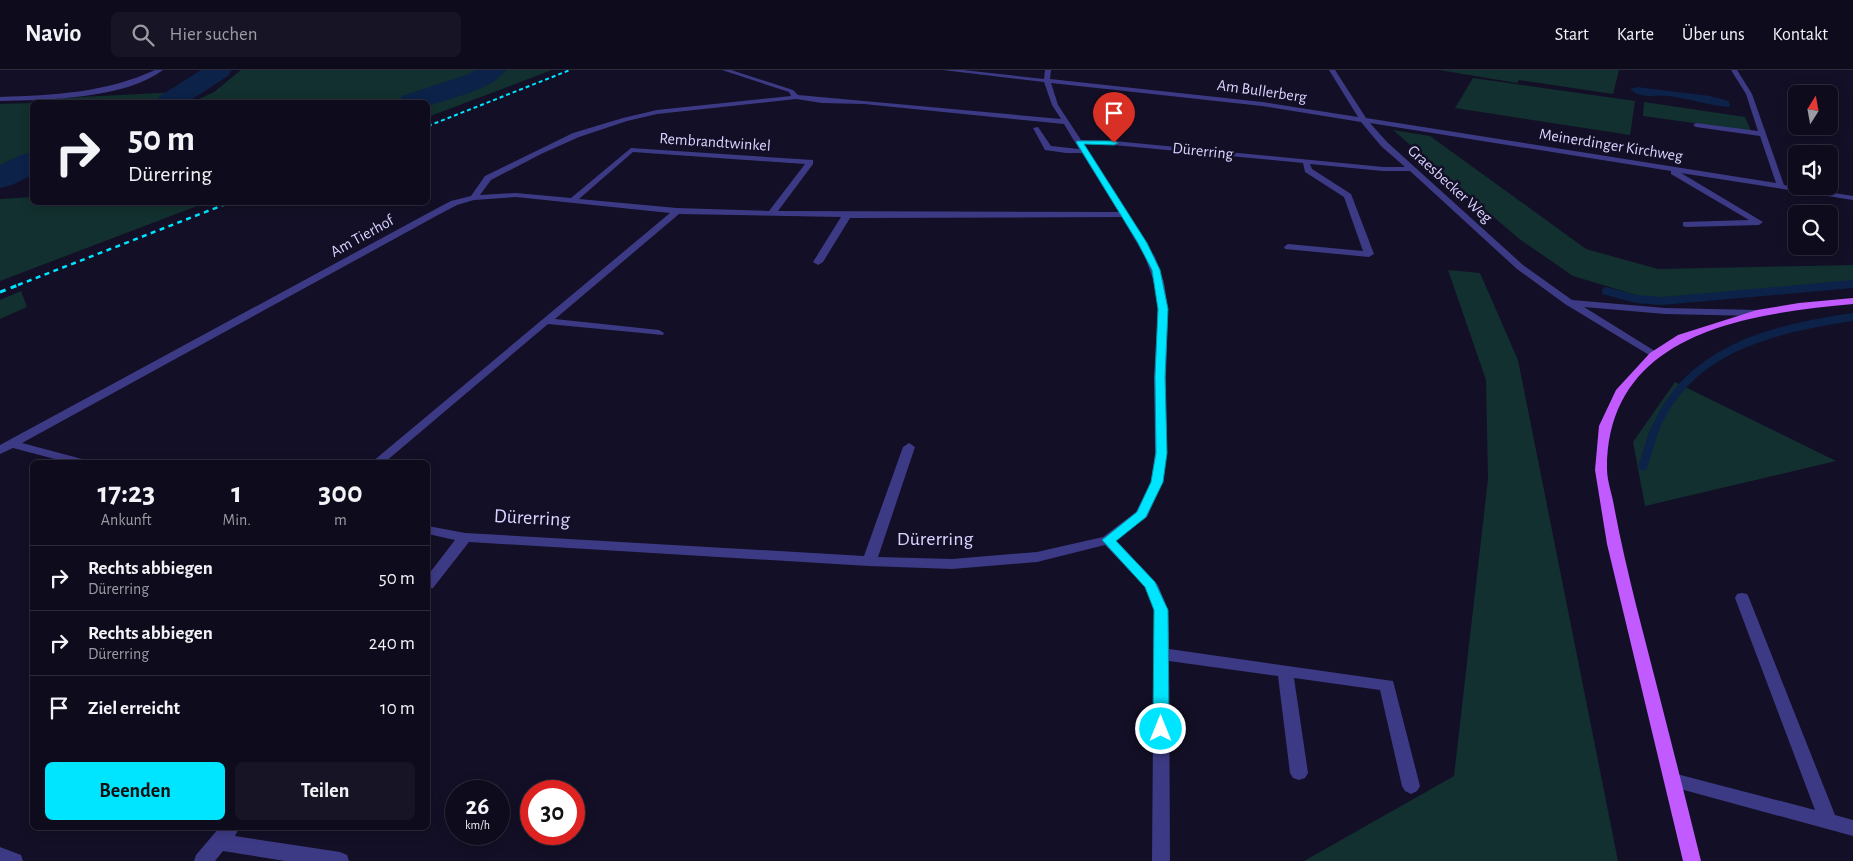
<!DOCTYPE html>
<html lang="de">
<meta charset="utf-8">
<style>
:root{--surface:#0e0b1c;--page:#171425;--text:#f1f3f6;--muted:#9b9ba3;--line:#2e2b3b;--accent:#00e5ff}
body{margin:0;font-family:"Alegreya Sans",sans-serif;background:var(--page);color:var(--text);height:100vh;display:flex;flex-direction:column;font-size:19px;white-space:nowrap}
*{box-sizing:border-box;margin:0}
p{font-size:16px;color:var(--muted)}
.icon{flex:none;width:28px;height:28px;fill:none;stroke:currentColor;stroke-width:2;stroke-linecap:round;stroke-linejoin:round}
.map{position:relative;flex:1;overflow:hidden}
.drawer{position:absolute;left:30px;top:390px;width:400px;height:370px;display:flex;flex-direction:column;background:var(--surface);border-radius:8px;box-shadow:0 2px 12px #0003,0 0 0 1px var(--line)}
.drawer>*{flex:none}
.hud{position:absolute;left:30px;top:30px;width:400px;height:105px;border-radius:8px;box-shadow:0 2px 12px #0003,0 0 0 1px var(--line);background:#0e0b1c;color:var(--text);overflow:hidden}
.needle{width:32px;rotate:11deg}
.fabs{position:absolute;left:1788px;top:15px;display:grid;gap:10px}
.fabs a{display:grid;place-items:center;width:50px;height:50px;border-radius:8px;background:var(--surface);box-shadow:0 2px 12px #0003,0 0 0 1px var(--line);font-size:25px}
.speed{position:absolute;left:445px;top:710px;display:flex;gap:10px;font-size:25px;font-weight:700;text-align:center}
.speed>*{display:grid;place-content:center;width:65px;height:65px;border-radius:50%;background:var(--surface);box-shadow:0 2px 12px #0003,0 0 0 1px var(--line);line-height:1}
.speed small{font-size:12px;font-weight:400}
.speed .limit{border:8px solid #d22;background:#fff;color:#111}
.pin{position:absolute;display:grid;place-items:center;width:42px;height:42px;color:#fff;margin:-51px -21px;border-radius:50% 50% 50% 0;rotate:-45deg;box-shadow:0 0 5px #0007}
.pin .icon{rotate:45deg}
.me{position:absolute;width:55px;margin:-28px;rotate:0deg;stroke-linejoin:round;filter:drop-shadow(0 0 4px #0008)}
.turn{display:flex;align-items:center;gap:18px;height:105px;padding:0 15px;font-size:22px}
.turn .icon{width:65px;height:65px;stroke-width:2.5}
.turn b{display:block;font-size:35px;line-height:42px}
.eta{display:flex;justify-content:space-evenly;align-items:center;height:85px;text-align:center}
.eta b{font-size:30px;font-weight:700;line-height:35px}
.button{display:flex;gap:10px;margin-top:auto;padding:10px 15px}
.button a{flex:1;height:58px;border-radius:8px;background:var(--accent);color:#111;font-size:20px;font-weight:700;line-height:58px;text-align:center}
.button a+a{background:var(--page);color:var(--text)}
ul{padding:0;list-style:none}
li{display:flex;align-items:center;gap:15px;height:65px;padding:0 15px;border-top:1px solid var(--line)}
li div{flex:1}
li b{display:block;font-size:19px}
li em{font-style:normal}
header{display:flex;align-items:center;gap:30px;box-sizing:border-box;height:70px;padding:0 25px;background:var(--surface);border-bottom:1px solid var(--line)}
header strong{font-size:24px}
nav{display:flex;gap:28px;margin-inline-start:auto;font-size:18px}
.search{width:350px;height:45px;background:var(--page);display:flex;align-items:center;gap:12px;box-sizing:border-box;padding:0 18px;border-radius:8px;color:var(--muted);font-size:19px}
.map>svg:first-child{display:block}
.green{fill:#12302f}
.water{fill:#0c2248}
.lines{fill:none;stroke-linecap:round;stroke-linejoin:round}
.stream-far2{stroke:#0c2248;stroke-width:6}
.stream-far1{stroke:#0c2248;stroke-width:8}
.stream{stroke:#0c2248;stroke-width:9}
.river{fill:#0c2248;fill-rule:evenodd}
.minor{fill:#3d3a85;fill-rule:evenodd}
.major{fill:#c25bff;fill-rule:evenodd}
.rail-far2{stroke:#00e5ff;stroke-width:2;stroke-dasharray:4 3;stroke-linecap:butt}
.rail-far1{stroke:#00e5ff;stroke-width:2.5;stroke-dasharray:5 4.5;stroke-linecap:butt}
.rail{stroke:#00e5ff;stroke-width:3;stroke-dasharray:6 5.5;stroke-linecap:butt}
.route{fill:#00e5ff;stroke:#0095a6}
.labels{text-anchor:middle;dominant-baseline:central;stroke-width:5;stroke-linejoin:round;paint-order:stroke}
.far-street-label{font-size:16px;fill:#d9d4ff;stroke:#130f26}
.street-label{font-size:20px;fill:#d9d4ff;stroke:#130f26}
</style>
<header>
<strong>Navio</strong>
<div class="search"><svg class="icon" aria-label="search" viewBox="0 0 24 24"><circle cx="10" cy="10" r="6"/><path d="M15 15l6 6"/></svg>Hier suchen</div>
<nav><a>Start</a><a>Karte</a><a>Über uns</a><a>Kontakt</a></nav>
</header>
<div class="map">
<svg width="1853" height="791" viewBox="0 0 1853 791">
<rect width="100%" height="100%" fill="#130f26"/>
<!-- green -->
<g class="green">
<path d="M241,0H479L473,5L439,19L399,32H193L214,22Z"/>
<path d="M504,0H552L428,47V32H421L490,9Z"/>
<path d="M1439,0H1619L1613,24L1519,10L1517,13Z"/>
<path d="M1473,8L1635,31L1630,65L1455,38Z"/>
<path d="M178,22L160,32H36H56L61,28Z"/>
<path d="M1644,32L1745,47L1751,61L1643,46Z"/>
<path d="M32,33V84L0,98V34Z"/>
<path d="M1393,60L1430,66L1586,179L1658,199L1853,195V213L1667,229L1646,228L1573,206L1518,168Z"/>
<path d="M32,127V132L205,133L0,211V129Z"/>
<path d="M1448,200L1480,203L1518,290L1618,791H1304L1454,706L1488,409L1486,310Z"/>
<path d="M21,221L27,237L0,249V230Z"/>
<path d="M1675,312L1836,391L1645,436L1633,372Z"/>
</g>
<!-- water -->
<path class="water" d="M1637,17L1710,26L1729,31L1730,37C1708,36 1689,28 1667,26C1654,25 1641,29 1630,19Z"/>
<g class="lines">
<!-- stream-far2 -->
<path class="stream-far2" d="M1842,215L1853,214"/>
<!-- stream-far1 -->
<g class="stream-far1">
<path d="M1606,221L1636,229L1662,231L1853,214"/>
<path d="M1653,365C1684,279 1772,259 1853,247"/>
</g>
<!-- stream -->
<path class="stream" d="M1643,396L1653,364"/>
<!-- river -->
<g class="river">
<path d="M201,0H232L228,6L188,32H156L160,26Z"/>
<path d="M475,0H506C492,20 451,28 428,36V32H398L402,26L469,4Z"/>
<path d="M32,82V105L12,115L0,118V95L21,85Z"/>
</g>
<!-- minor -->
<g class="minor">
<path d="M155,0H163C125,29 46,30 0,31V27C54,25 105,23 155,0Z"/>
<path d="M722,0H731L793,20L798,25L1061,49L1052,35L1044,12L943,0H963L1044,9L1045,0H1051L1050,9L1262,32L1358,47L1329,0H1335L1366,48L1776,113L1760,66L1696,57L1693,55L1696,53L1758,61L1746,24L1731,0H1737L1752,24L1784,115L1853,126V130L1681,103L1763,152L1759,155L1686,157L1683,156V152L1749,150L1671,104V101L1370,53L1387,72L1523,195L1572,230L1665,238L1757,240L1762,243L1757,246L1665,244L1584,237L1658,283L1659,285L1654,288L1565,234L1517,199L1410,101H1383L1310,94L1312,99L1351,124L1374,184L1369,187L1285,179L1284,177L1288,174L1363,181L1344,127L1305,102L1303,93L1114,75L1084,74L1155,187L1164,212L1168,239L1166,307L1167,383L1163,412L1147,447L1116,470L1158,515L1168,540L1169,579L1393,611L1420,716L1417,721L1411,724L1405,721L1402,716L1380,620L1294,608L1308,703L1305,708L1299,710L1293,708L1290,703L1278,606L1169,591L1170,791H1152L1154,540L1145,517L1105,475L1037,492L952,499L869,496L469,472L433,518L428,519V505L455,470L428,464V456L465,463L864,486L903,377L909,373L915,377L878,487L952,489L1037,482L1103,467L1136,442L1151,412L1155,383L1154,307L1158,239L1154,212L1145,187L1122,147L850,148L823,192L818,195L813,192L841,147L679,144L555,249L659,260L664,263L663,265L548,254L385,392H372L670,143L516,127L474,130L457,135L438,145L22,373L82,389L84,392H66L13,378L0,384V375L432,141L451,131L471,126L485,106L573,63L623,48L657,40L791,26L789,22ZM1051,13L1262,36L1361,52L1381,76L1405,97H1383L1114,71L1081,70L1058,35ZM796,29L822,33L864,34L1064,54L1079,79L1051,76L1038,57L1033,58L1045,80L1066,83H1082L1119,142L778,141L813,94V90L631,78L571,128L516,123L480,125L491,110L541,84L579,67L627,51L657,44ZM633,82L805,94L769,141L677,138L579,129Z"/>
<path d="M1742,523L1747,524L1749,528L1835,745L1853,750V766L1673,717L1667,715L1664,710L1667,705L1673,703L1815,740L1735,528L1737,524Z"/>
<path d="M219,758H239L235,766L340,782L347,785L349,791H285L223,781L215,791H194L196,785Z"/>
<path d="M0,777L21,785L23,791H0Z"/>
</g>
<!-- major -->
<path class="major" d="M1853,228V234C1747,244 1607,262 1607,399C1607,411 1612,424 1614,436C1620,469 1628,502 1636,535C1658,620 1680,706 1701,791H1683L1607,474L1595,400L1599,356L1616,320L1650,283L1678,265L1757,240L1799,233Z"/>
<!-- rail-far2 -->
<path class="rail-far2" d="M428,56L570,0"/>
<!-- rail-far1 -->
<path class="rail-far1" d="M18,215L231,132"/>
<!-- rail -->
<path class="rail" d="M0,222L21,214"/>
</g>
<!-- route -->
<path class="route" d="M1077,71H1114L1118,73L1114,75L1084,74L1147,173L1160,200L1168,239L1165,307L1167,383L1163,412L1146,447L1116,471L1155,512L1168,540L1169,659L1166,664L1161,665L1155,664L1153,659L1154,540L1145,517L1102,470L1137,442L1151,412L1156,383L1155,307L1158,239L1152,200L1138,173L1076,72Z"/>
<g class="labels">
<!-- far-street labels -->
<g class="far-street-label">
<text transform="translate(1262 21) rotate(8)">Am Bullerberg</text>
<text transform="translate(715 72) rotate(4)">Rembrandtwinkel</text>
<text transform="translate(1611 75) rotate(9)">Meinerdinger Kirchweg</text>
<text transform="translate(1203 81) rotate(6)">Dürerring</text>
<text transform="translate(1450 114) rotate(42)">Graesbecker Weg</text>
<text transform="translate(362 166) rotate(-29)">Am Tierhof</text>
</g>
<!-- street labels -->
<g class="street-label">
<text transform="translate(532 448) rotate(3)">Dürerring</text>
<text x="935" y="469">Dürerring</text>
</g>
</g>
</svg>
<div class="fabs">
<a><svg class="needle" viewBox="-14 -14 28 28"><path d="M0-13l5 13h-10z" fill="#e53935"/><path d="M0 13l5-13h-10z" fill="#9b9ba3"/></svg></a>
<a><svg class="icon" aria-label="sound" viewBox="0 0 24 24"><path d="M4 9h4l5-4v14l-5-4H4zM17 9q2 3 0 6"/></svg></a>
<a><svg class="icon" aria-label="search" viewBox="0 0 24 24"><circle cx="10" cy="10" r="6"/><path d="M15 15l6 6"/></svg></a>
</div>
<div class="speed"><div>26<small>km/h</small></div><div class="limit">30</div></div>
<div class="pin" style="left:1114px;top:73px;background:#d93025"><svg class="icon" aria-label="arrive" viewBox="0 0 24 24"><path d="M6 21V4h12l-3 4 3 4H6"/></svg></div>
<svg class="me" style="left:1161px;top:659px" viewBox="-20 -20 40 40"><circle r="17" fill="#00e5ff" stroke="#fff" stroke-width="3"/><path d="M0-11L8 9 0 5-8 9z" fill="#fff"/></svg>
<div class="hud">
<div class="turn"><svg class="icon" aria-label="right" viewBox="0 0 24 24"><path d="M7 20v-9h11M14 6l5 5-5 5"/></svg><div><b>50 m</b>Dürerring</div></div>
</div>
<section class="drawer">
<div class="eta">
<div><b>17:23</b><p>Ankunft</p></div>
<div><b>1</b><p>Min.</p></div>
<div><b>300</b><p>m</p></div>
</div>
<ul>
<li><svg class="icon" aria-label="right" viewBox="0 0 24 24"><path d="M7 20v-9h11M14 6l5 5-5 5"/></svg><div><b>Rechts abbiegen</b><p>Dürerring</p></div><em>50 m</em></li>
<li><svg class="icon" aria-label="right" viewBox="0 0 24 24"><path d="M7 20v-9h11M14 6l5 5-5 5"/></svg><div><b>Rechts abbiegen</b><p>Dürerring</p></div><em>240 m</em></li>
<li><svg class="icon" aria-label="arrive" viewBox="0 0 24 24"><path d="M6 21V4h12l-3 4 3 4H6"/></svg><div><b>Ziel erreicht</b></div><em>10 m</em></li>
</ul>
<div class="button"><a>Beenden</a><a>Teilen</a></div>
</section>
</div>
